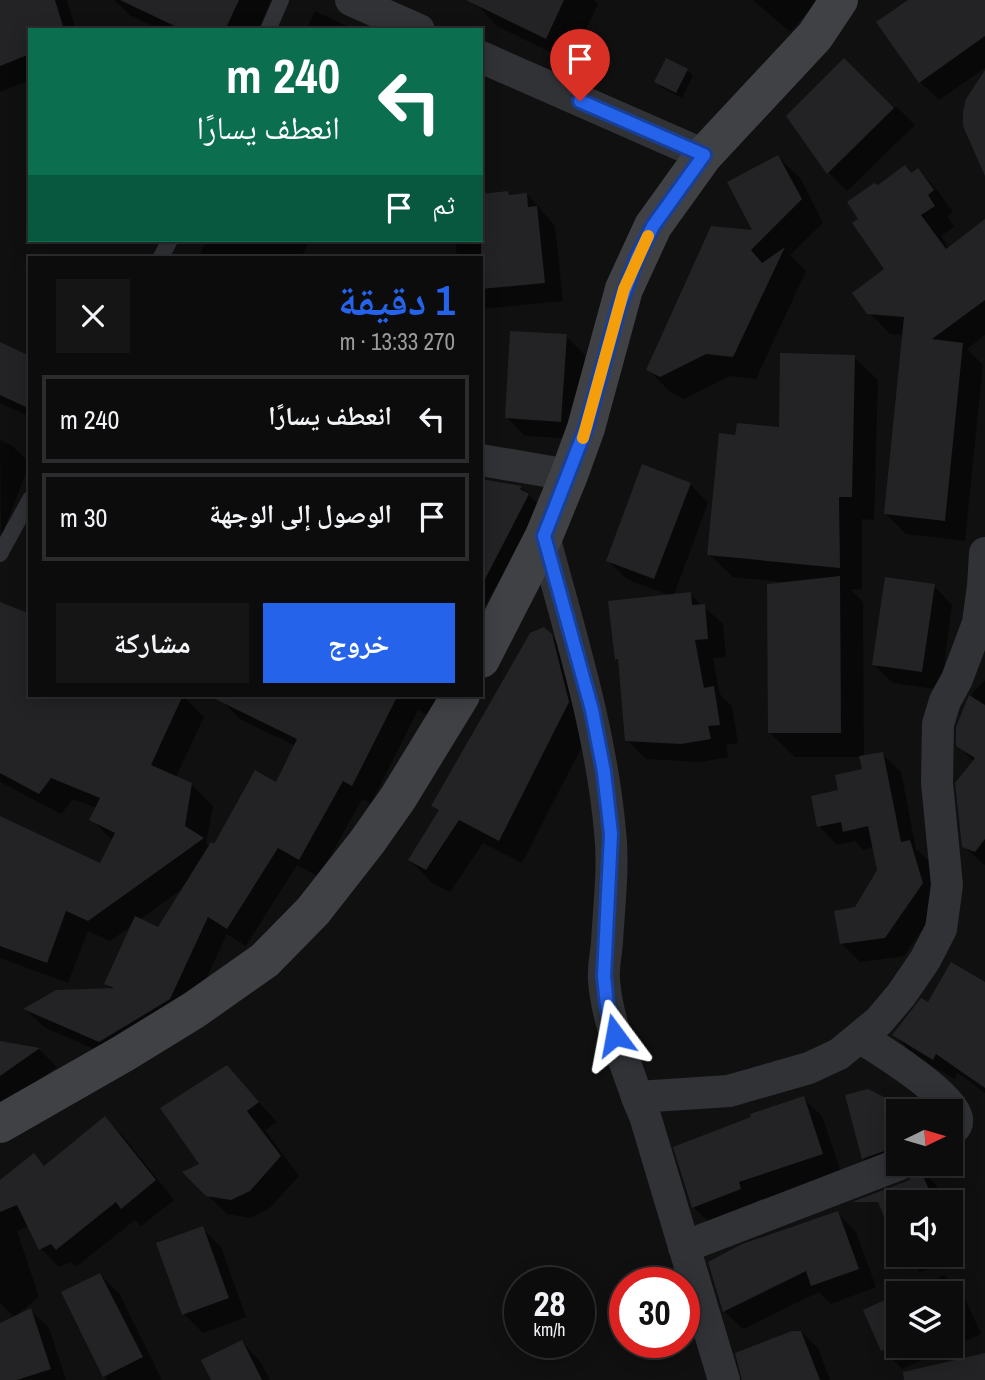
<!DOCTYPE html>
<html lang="ar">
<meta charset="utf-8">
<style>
:root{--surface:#0c0c0d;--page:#151516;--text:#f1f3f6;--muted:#9a9b9d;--line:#2c2c2e;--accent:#2563eb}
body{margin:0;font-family:"Archivo Narrow","Noto Naskh Arabic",sans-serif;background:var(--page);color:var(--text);direction:rtl;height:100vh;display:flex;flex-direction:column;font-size:26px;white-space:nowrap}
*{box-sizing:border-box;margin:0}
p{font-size:23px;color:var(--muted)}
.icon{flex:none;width:38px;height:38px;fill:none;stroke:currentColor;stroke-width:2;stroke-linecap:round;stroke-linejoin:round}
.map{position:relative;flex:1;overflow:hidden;direction:ltr}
.sheet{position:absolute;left:28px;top:256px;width:455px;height:441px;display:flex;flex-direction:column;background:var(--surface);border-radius:0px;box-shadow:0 4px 18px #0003,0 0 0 2px var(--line);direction:rtl}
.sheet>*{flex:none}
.guide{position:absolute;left:28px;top:28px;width:455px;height:214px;border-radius:0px;box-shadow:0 4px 18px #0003,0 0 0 2px var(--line);direction:rtl;background:#0b6e4f;color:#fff;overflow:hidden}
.needle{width:46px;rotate:85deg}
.tools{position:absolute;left:886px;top:1099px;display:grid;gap:14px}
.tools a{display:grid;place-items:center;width:77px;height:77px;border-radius:0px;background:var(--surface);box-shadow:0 4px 18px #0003,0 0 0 2px var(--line);font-size:35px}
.speed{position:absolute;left:504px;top:1267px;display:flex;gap:14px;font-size:35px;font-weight:700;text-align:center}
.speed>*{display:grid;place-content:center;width:91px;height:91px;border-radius:50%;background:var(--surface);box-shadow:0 4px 18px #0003,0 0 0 2px var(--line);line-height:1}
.speed small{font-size:18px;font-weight:400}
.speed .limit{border:10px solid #d22;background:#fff;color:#111}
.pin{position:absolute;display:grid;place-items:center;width:60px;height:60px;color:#fff;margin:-72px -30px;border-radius:50% 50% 50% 0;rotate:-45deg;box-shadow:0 0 7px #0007}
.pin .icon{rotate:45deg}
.me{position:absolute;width:77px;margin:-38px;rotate:347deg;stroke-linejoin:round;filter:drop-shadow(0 0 5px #0008)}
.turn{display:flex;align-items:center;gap:24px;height:147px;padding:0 28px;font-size:32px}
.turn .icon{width:91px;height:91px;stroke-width:2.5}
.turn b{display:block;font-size:49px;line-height:60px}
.then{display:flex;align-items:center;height:66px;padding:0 28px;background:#0003;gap:14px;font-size:26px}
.round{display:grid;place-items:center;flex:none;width:74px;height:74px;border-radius:0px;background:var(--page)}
.summary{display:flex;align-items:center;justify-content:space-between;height:119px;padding:0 28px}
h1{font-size:42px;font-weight:700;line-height:52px;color:var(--accent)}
.button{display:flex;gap:14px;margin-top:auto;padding:14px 28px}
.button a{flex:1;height:80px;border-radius:0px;background:var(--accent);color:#fff;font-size:28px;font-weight:700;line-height:80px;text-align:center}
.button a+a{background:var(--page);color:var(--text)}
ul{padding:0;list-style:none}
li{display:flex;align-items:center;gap:21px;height:88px;margin:0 14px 10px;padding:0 14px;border:4px solid var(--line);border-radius:0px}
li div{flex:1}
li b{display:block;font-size:26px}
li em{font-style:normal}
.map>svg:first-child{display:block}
.shadow{fill:#0007;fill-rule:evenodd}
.building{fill:#232325}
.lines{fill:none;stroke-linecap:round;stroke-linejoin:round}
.lane{stroke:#313236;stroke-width:16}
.street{stroke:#313236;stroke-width:32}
.secondary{stroke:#3f4145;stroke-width:38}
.route-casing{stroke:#184099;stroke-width:18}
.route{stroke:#2563eb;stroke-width:12}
.slow{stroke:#f59e0b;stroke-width:12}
</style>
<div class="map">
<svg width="985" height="1380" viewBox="0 0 985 1380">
<rect width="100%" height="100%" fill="#101011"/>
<!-- shadow -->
<g class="shadow">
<path d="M0,0H67L76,30H30V80L0,92Z"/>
<path d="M114,0H271L258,30H161L130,15Z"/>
<path d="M473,0H594L598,4L570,62L497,26Z"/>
<path d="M753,0H818L790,32Z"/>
<path d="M911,0H985V68L939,100L920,82Z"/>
<path d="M315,11L356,30H306Z"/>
<path d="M687,70L693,76L682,98L662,88L656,82Z"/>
<path d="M897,107L915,125L847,191L829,173L789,116Z"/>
<path d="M778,157L801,179L823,223L790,255L806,271L756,379L729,376L684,399L670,392L648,369L755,232Z"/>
<path d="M918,170L938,191L953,212L947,216L954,227L941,236L949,248L985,221V335L967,349L983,365L965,541L906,534L885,513L904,335L890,334L869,312L886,269L861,219L878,187Z"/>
<path d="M508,192L511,196L527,194L555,226L563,301L481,309V257H457L455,240H481Z"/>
<path d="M207,240H310L302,257H199Z"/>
<path d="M566,336L585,355L580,439L525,436L506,417Z"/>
<path d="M0,343L26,355L30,348V417L0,403Z"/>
<path d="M854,357L878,380L874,520L862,519V590L850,589L863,602L864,757L882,754L901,772L916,849L928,860L941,903L904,956L860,962L841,943L856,909L879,870L874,847L863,850L855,841L837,845L819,826L840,792L864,770L861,757H795L770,733L782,582L733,577L709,554L737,437L780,429Z"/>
<path d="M0,440L11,445L30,463L1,537Z"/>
<path d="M481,480L521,487L540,506L481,613Z"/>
<path d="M690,484L708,503L674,595L690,594L723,624L726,657L713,658L720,694L732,707L738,743L726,745L728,757L701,762L646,759L627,740L620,663L616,659L671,596L627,579L608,561Z"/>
<path d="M934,586L952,605L941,690L893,683L874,665Z"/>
<path d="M0,605L30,695H182L204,717L176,777L191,784L213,806L206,843L210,847H214L277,784L296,746L241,720L222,701L225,695H438L428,715L418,710L371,803L362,799L319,877L297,865L246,946L227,934L188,1018L119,1060L44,1027L26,1010L112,989L106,983L133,925L110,941L88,931L68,983L0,958V818L101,865L113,841L91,819L96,808L73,799L61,814L0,782ZM184,888L159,929L139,920Z"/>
<path d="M544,629L575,659L592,727L522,863L483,843L450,892L433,884L410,860L440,812L434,806Z"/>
<path d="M985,680V865L963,846L974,762L958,745L964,709L974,691Z"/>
<path d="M985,984V1093L958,1073L954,1079L915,1056L894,1035L928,1004Z"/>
<path d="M0,1043L39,1049L57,1067L0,1107Z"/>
<path d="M227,1068L277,1122L265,1130L299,1176L269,1209L250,1218L227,1214L185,1173L201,1164Z"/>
<path d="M868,1091L909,1111H898V1164H927L929,1167L924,1164L913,1165L882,1177L863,1158Z"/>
<path d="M803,1098L822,1116L841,1172L757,1201L759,1208L712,1225L693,1207Z"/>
<path d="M105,1118L124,1137L174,1200L141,1226L135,1220L76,1267L70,1262L59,1267L41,1249L29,1226L17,1231L39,1297L15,1316L30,1310L49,1328L66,1380H0V1325L15,1318L0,1303V1188L34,1155L46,1167Z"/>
<path d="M919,1168L936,1185L943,1202H898V1245L877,1194L908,1182L916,1176Z"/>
<path d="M838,1213L856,1232L876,1287L831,1304L819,1292L743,1329L724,1311Z"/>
<path d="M950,1219L965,1256L920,1272L903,1255H950Z"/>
<path d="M202,1228L221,1247L246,1317L203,1333L184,1314Z"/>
<path d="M100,1275L119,1293L162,1380H107L63,1293Z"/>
<path d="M944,1275L963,1294L981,1334L902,1369L883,1350L865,1311L898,1296V1346H950V1293H904Z"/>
<path d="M799,1330L818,1348L830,1380H746L737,1354Z"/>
<path d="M242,1342L260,1361L270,1380H213Z"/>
</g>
<!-- building -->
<g class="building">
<path d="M0,0H55L64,30H30V54L0,66Z"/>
<path d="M120,0H239L225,30H183Z"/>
<path d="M466,0H564L546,39Z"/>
<path d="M908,0H985V36L919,83L876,22Z"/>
<path d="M666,58L688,69L676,93L654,82Z"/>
<path d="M844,58L894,108L827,174L786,116Z"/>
<path d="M985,70V176L963,126V112L966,99Z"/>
<path d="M778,155L802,199L751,250L762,263L785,247L733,357L706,354L660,377L646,370L711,226L752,230L727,182Z"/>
<path d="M905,165L911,173L918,168L934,190L928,195L935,206L921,215L946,249L985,219V300L932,339L963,343L945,521L884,514L904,317L867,314L852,293L884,269L852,223L858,219L847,202L874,183L878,185Z"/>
<path d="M508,191L509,195L527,193L528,207L537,206L545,283L481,289V194Z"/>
<path d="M510,331L567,334L561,422L505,418Z"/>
<path d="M0,342L30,356V409L0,395Z"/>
<path d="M780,353L855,355L852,497H839L840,568L707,555L719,433L735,435L737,423L779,427Z"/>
<path d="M642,464L691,483L654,579L606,561Z"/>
<path d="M481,479L522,486L520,489L529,494L481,587Z"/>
<path d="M840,576L841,733H768L767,584Z"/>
<path d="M885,577L935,584L922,672L872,665Z"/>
<path d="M691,592L692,605L705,604L708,639L695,640L704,688L714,686L720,725L708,726L711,739L681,744L625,741L618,659L615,660L608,601Z"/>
<path d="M0,602L30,614V695H183L151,765L192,783L185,826L204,838L88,921L66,911L47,963L0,946V816L100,863L115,833L89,820L100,798L51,778L39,794L0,773Z"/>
<path d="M544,627L552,634L569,702L499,841L459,820L426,870L408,860L439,810L431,806L530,633Z"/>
<path d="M207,695H398L352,786L343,781L299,860L278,848L227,929L208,917L170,999L99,1042L23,1009L56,990L114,988L104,984L135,916L158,927L211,842L214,844L255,770L276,782L297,739Z"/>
<path d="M969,695L985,705V839L975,852L962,847L955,783L975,758L956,746V727Z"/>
<path d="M883,752L901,842L910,840L923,883L885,938L840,944L834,911L855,907L877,870L868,826L843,832L841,822L817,827L811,796L838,790L835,775L862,769L859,756Z"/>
<path d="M951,962L985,982V1088L936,1054L933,1060L892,1035L921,998L928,1002Z"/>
<path d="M0,1041L40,1048L0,1076Z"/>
<path d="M227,1065L259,1102L247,1111L281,1156L250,1191L231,1200L206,1196L182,1172L199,1164L160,1108Z"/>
<path d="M868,1089L898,1104V1146L862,1159L845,1095Z"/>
<path d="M804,1096L823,1154L739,1182L741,1189L692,1208L673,1147L751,1117L750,1114Z"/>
<path d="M105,1116L156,1180L121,1209L116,1202L56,1250L51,1244L39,1250L17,1205L0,1212V1180L34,1153L44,1166Z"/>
<path d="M921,1171L934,1202H898L897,1249L878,1202H852L907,1181Z"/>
<path d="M838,1211L859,1269L811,1286L806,1271L723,1312L708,1262L742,1244Z"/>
<path d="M203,1226L229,1298L182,1315L156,1243Z"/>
<path d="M100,1273L143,1357L103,1377L61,1292Z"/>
<path d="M898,1294V1344L881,1351L863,1310Z"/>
<path d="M31,1308L51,1369L17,1380H0V1323Z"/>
<path d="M792,1331H801L820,1380H742L735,1353Z"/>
<path d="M242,1340L262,1380H211L201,1360Z"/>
<path d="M985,1353V1380H904L903,1372Z"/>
</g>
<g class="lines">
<!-- lane -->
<g class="lane">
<path d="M268,30L281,0"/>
<path d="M161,257L170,240"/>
<path d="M0,554L30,499"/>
</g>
<!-- street -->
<g class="street">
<path d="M351,0L419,30"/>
<path d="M481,57L704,155"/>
<path d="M481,460L569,475"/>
<path d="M544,536C570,634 601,730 610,831C614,867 609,906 607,942C606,955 603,967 604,980C607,1021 624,1058 637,1097L729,1091L809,1068L839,1054L879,1021L901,995L925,960L941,929L947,885L937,783L938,724L945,701L957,679L978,623L983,586L985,553"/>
<path d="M861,1038C879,1049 962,1100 957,1123C956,1127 953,1129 950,1132"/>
<path d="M637,1097L645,1116L724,1380"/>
<path d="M684,1247L900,1164"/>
</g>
<!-- secondary -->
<g class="secondary">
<path d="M481,659L544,536L569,475L586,428L624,289L653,226L704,155L815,36L839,0"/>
<path d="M0,1124L124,1053L194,1010L265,960L313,911L367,842L398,798L461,695"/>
</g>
</g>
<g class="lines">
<defs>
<path id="route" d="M580,101L704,155L653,226L637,258L619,307L586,428L544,536L592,710L604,772L611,834L604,976L607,1006L615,1035"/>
</defs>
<!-- route casing -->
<use href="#route" class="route-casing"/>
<!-- route -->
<use href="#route" class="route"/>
<!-- slow -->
<path class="slow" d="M583,438L624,289L648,236"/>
</g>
</svg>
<div class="tools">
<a><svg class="needle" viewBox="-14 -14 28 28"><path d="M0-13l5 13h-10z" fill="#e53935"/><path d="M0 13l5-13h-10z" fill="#9a9b9d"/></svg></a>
<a><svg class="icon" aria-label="sound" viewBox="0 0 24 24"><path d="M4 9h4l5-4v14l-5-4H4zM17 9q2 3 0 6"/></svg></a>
<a><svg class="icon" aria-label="layers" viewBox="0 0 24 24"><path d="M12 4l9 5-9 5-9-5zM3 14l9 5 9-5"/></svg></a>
</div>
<div class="speed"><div>28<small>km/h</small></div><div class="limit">30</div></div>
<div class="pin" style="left:580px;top:101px;background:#d93025"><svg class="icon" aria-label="arrive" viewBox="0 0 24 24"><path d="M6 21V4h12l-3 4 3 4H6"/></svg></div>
<svg class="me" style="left:615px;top:1035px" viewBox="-20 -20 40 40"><path d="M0-17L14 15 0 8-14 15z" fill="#2563eb" stroke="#fff" stroke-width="4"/></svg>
<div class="guide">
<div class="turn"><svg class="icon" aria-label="left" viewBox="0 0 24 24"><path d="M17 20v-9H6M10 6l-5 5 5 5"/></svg><div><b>240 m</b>انعطف يسارًا</div></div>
<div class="then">ثم<svg class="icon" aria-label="arrive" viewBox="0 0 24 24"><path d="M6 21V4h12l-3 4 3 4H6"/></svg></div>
</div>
<section class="sheet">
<div class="summary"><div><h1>1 دقيقة</h1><p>270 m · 13:33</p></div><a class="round"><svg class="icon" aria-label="close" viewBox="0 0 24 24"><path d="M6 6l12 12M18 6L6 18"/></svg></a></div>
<ul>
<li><svg class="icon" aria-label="left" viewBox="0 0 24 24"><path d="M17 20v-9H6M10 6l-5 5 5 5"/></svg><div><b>انعطف يسارًا</b></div><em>240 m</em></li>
<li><svg class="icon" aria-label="arrive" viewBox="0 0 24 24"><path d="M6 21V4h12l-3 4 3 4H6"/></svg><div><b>الوصول إلى الوجهة</b></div><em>30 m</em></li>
</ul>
<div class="button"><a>خروج</a><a>مشاركة</a></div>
</section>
</div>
